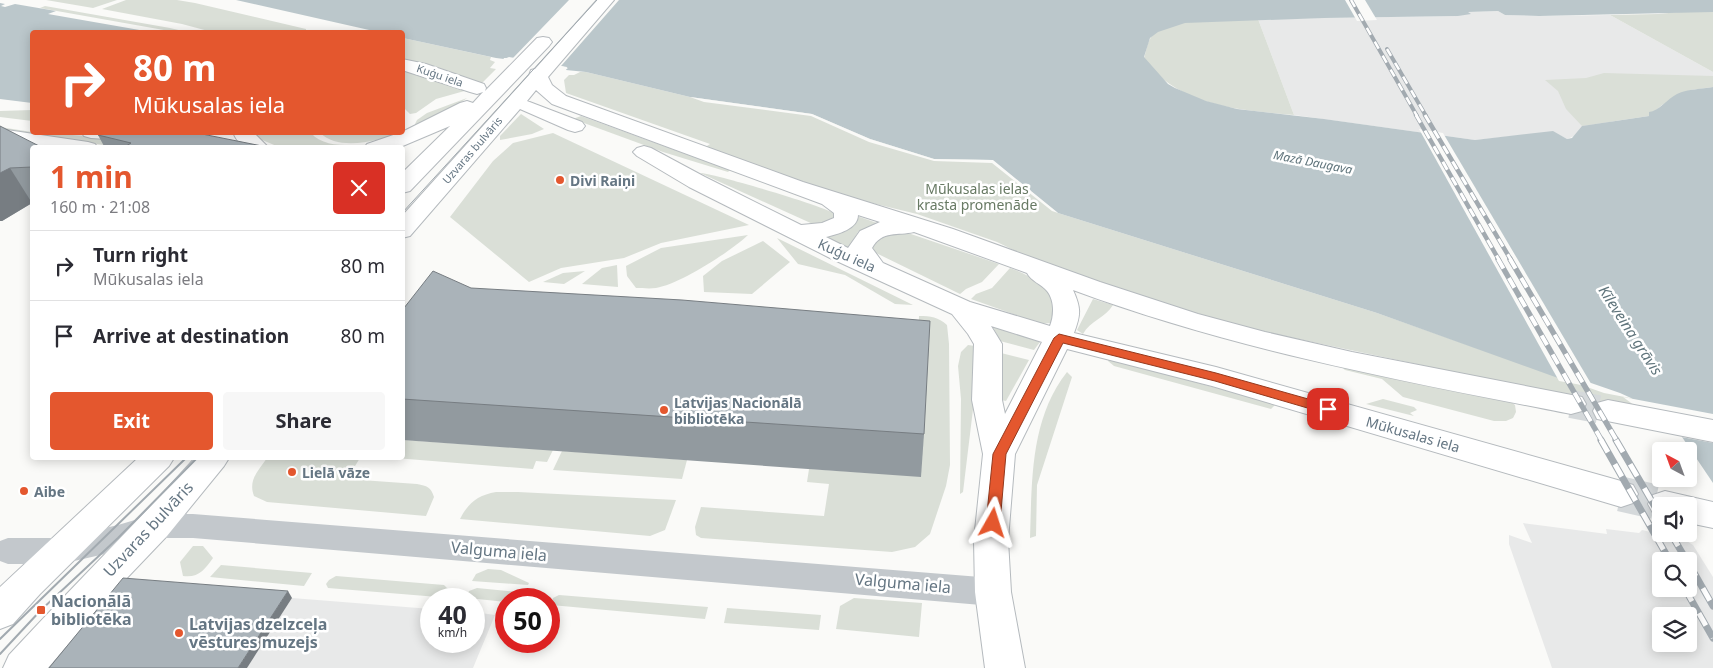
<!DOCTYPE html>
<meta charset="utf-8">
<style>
:root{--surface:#fff;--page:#f7f7f7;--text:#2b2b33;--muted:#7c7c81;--line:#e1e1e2;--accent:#e4572e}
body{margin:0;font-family:"Noto Sans",sans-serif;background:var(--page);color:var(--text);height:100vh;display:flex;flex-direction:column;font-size:19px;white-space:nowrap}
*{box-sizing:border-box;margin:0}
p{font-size:16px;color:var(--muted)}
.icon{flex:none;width:28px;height:28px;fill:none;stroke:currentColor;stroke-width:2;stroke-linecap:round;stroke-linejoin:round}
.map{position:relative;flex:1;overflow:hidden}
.panel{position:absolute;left:30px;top:145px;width:375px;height:315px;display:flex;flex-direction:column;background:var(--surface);border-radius:5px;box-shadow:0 2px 12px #0003}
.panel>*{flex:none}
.top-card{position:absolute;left:30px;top:30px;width:375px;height:105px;border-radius:5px;box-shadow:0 2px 12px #0003;background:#e4572e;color:#fff;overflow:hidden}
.needle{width:32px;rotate:319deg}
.buttons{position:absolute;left:1652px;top:442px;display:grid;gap:10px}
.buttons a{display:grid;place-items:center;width:45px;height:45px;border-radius:5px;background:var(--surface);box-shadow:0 2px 12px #0003;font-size:25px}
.speed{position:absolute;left:420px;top:588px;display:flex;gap:10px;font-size:25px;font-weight:700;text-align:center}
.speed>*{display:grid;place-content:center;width:65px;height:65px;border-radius:50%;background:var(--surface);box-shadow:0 2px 12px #0003;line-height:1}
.speed small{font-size:12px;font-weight:400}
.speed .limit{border:8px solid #d22;background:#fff;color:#111}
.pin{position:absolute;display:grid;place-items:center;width:42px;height:42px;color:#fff;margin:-21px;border-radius:10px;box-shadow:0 2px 8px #0006}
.me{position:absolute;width:55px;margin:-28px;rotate:6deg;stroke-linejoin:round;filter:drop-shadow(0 0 4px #0008)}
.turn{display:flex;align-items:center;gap:18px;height:105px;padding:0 20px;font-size:22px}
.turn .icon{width:65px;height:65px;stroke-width:2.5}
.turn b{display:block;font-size:35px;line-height:42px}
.round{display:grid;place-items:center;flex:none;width:52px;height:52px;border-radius:5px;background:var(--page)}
.head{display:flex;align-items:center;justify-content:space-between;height:85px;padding:0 20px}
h1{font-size:30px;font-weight:700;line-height:38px;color:var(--accent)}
.cta{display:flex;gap:10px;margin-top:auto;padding:10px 20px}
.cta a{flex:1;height:58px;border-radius:5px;background:var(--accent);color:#fff;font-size:20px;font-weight:700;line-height:58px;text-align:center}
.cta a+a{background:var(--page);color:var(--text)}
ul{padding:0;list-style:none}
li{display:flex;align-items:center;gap:15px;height:70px;padding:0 20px;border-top:1px solid var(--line)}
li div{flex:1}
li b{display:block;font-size:19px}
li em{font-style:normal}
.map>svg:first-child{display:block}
.built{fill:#e8e9e9;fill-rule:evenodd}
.green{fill:#dadfd7}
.water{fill:#bbc7cb}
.pier{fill:#fafaf8}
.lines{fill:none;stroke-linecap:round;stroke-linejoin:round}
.major-tunnel-far1{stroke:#d5d9db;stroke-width:28;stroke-dasharray:28 14;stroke-linecap:butt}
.major-tunnel{stroke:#d5d9db;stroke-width:35;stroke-dasharray:35 18;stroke-linecap:butt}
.major-casing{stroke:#b5babe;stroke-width:2}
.minor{fill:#c3c8cc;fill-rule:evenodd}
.major{fill:#fff;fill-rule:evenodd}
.tram-far1{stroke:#a2aab0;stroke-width:1}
.tram{stroke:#a2aab0;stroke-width:2}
.rail-far3-casing{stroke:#a2aab0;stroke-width:4}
.rail-far2-casing{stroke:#a2aab0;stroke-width:4.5}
.rail-far1-casing{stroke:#a2aab0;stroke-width:5.5}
.rail-casing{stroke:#a2aab0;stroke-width:7}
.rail-far3{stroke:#fff;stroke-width:2.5;stroke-dasharray:8;stroke-linecap:butt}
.rail-far2{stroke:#fff;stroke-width:3;stroke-dasharray:9;stroke-linecap:butt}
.rail-far1{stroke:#fff;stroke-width:4;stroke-dasharray:11;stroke-linecap:butt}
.rail{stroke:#fff;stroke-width:5;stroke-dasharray:14;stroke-linecap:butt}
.wall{fill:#929a9f}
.shaded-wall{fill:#777d82}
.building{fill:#aab3b9;stroke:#777d82}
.route{fill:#e4572e;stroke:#94391e}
.poi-dot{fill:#e4572e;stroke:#fff;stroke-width:2}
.labels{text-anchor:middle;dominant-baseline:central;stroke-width:5;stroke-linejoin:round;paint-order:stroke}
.far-street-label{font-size:11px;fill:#657683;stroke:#fff}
.far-water-label{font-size:12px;font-style:italic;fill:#60757c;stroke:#fff}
.poi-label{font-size:14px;font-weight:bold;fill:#657683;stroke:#fff;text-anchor:start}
.park-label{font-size:14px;fill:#687a64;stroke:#fff}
.street-label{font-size:14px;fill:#657683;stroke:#fff}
.water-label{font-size:15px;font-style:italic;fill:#60757c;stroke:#fff}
.near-street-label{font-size:16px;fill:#657683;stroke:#fff}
.near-poi-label{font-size:16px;font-weight:bold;fill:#657683;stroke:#fff;text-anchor:start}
</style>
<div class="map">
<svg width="1713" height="668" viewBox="0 0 1713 668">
<rect width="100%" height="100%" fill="#fafaf8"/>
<!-- built -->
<g class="built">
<path d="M1498,11L1505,15L1539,16L1610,15L1713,72V87L1690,90L1567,139L1553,132L1475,140L1294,115L1258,19L1458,16L1467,12Z"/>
<path d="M1523,523L1607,534L1606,529L1639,533L1642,530L1685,540L1693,545L1713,577V668H1552L1509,544V535L1532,543ZM1661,561H1689V589H1661ZM1661,616H1689V644H1661Z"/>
<path d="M292,598L431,609V641H474V612L495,615L473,668H247Z"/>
</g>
<!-- green -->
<g class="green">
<path d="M46,0H117L93,8Z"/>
<path d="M126,0H177L195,3L306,29V32H212L182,24L102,9Z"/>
<path d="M45,6L170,28L187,32H175L40,8Z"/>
<path d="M1690,11L1713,12V72L1610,15L1658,14Z"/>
<path d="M1258,19L1294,115C1241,110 1177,107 1144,58C1146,52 1147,44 1150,39C1162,16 1235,20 1258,19Z"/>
<path d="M403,38L491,57L490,60L495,62L490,68L496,69L481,84L431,66L403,59Z"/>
<path d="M403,69L433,77L431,81H439L468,90L436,99L416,113L410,114L403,107Z"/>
<path d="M580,72H586L690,97L812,114L870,139L934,159L993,160L1058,213L1377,313L1604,393L1713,414V422L1553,393L1232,325L1157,302L1042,264L997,242L917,214L851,198L704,148L710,144L566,93L564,80L569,75H574Z"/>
<path d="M1604,73L1713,76V87L1690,90L1662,105L1649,116L1582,126L1566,109L1558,91L1545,80L1586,78Z"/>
<path d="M467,98L450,110L415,127V124L417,120L427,113Z"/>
<path d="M32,110V121L0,117V111Z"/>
<path d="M521,114L544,129L532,134L500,140V136Z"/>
<path d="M581,116L730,170L728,172L663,152L573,119Z"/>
<path d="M0,127L32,132L113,138L104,145L97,144L0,130Z"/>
<path d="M253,133H311C323,147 345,145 362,145L352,148L279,147L255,137Z"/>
<path d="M320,133H402C379,140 340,152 320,133Z"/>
<path d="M553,133L749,225L661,243L624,258L561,268L529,282L450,217L493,161L513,143Z"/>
<path d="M700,173C712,173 828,207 837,215L834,221L815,225Z"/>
<path d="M857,216L877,223L858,232L848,248L826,237L846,231Z"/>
<path d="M908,233L999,264L982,282L966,289L960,294L874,252L871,245L887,234Z"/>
<path d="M748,235C730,252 680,284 656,288C649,289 642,288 636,288L627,276L626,266L661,248Z"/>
<path d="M777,238L913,305L895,304L845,275L798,264Z"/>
<path d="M763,241L790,262L752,294L704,292L703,276L722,261Z"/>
<path d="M617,265L618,287L582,284L602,268Z"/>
<path d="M1010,268C1033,276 1068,296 1050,323L1041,324L971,299L976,294L992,288Z"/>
<path d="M585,271L564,284L543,282L563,273Z"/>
<path d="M1093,299L1113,305C1105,318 1090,321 1083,334L1077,330Z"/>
<path d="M919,316C931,316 938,317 947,325L949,344L950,465L946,486L930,534L915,547L892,552L701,538L696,535L695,527L701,507L824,516L829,484L807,482L809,469L921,476L917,361Z"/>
<path d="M993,327L1037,341L1040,342L1034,350L1000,341Z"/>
<path d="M968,345L975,346L974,401L963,492L960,494L961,399L958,366L961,352Z"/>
<path d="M1001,353L1029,360L1006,401L1001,400Z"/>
<path d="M1109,359L1276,404L1271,409L1114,366L1108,361Z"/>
<path d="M1342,367L1507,399L1515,405L1516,412L1513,418L1506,421H1494L1403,397L1382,379L1345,370Z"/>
<path d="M1067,372L1072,377L1037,485L1036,536L1030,538C1032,481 1030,419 1067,372Z"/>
<path d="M1383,399L1414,407L1417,410L1410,413L1414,416L1366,404Z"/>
<path d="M403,440L553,450L547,462L536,461L533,469L395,458H402Z"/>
<path d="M562,451L687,460L682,479L553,470Z"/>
<path d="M267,458H360L347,479L417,484C427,486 431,487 434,497L426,516L267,502L254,496C248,480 258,471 267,458Z"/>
<path d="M496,492H518L676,500L665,530L650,536L460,519C468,503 478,495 496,492Z"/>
<path d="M193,546H203L213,558C204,570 199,578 183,576L180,562Z"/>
<path d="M221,565L312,573L304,586L210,577Z"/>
<path d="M488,569L501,570L529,583L528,585L472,581L476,574Z"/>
<path d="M336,576L444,585L448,589L446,594L438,597L328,588L326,584L329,580Z"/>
<path d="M477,588L518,592L520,597L519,599H506V602L468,598L467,596L469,591Z"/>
<path d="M559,595L708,607L705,619L551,605L553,598Z"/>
<path d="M854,598L922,603L919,637L836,629L840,606Z"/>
<path d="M727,608L821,615L819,630L724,623Z"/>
</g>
<!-- water -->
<g class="water">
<path d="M236,0H1713V12L1539,16L1505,15L1498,11L1468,12L1471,14L1458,16L1324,18L1185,23L1158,32L1150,38L1144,57L1168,84L1175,88L1206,101L1237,109L1324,119L1475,140L1553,131L1567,139L1572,138L1582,126L1649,116V112C1659,111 1667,99 1677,94C1688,89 1701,89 1713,87V483L1682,437L1631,398L1620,393L1591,383L1558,378L1377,313L1058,213L992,160L934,159L870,139L812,114L690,97L586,72L566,70L567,67L509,57L504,59L496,58L403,38L402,32H378Z"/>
<path d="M0,3L5,4L1,6L5,7L15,4L56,11L48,14L151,32H32V103L0,99Z"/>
</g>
<!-- pier -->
<g class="pier">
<path d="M569,0H619L561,66L568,68L564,71V69L509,60L502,62L504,58H513Z"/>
<path d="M1345,0H1365L1377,20L1357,21Z"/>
<path d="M690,97L812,114L870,139L934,159L993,160L1058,213L1052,211L992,163L934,161L869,142L811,116L704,102Z"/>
<path d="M1419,129L1443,133L1593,387L1559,381Z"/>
<path d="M1623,397L1713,414V443L1676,436Z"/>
</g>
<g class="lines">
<!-- major-tunnel-far1 -->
<path class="major-tunnel-far1" d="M1571,404L1608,411"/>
<!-- major-tunnel -->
<path class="major-tunnel" d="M1621,494L1665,504"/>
<defs>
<g id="major">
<path d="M597,0H614L548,77L552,85L566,96L803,182L953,229L1100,282L1198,314L1265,332L1352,352L1582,397L1586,404L1582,411L1571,414C1402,381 1235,350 1073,290C1081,308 1081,314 1074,333L1216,367L1621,481L1633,485L1638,494L1633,503L1621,507L1212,386L1067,349L1015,454L1008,540L1011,592L1025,668H985L975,592L974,540L983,454L972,400L974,344L968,334L952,314L830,258L689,187L637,156L633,152L637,148L644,146L651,148L705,177L801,225L822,223L834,218V213L822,204L552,104L536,90L527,101L582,122L585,126L582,130L575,132L568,130L520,109L410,236L402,238V216L529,75L531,70L535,69ZM858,215L880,222L860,231L848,248L826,237C838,234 858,229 858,215ZM914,232L1027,273C1031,281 1041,284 1047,291C1055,301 1054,316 1050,326L970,302L883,263L872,248C882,230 898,236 914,232ZM991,326L1042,342L1005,414L1002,400V344Z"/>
<path d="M543,37L549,38L552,42L549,46L410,191L402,193V173L450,126L398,148H364L367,144L402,132L460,103L467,101L473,103L483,92L477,94L470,92L402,70V59L426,64L484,84L486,88L485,91L537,38Z"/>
<path d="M0,129L88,142L95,144L98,148H42L0,141Z"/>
<path d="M81,132H146L147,135L144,139L137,141L91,138L84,136Z"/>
<path d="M233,132H253L269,148C253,148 239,150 233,132Z"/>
<path d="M1608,400L1713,420V442L1597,419L1593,411L1597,403Z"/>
<path d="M138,458H174L169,466L40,594L13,624L0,629V587Z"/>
<path d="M195,458H229L224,466L167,536L104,602L48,668H3L9,655C70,589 135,525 195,458Z"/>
<path d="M1665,491L1713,502V528L1689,523V506H1661V516L1653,513L1648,504L1653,495Z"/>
</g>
</defs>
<!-- major casing -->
<use href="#major" class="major-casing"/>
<!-- minor -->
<path class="minor" d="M155,514H193L993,578L1005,582L1010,592L1005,602L993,606L193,538H155L118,551L61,564H8L0,561V541L8,538H61L118,525Z"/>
<!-- major -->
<use href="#major" class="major"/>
<!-- tram-far1 -->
<path class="tram-far1" d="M402,213L597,0"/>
<!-- tram -->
<g class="tram">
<path d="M0,639L186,458"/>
<path d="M0,654L41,610L118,538L197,458"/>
</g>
<defs>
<g id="rail-far3">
<path d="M1351,0L1417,116"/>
<path d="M1387,49L1426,116"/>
</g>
<g id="rail-far2">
<path d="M1416,115L1499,260"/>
<path d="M1425,115L1511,260"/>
</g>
<g id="rail-far1">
<path d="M1498,259L1602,441"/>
<path d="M1510,259L1617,441"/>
</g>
<g id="rail">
<path d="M1601,440L1670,561"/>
<path d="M1616,440L1661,517"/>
<path d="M1671,534L1687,561"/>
<path d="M1689,564L1713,606"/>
<path d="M1685,589L1713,638"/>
</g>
</defs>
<!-- rail-far3 casing -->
<use href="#rail-far3" class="rail-far3-casing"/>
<!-- rail-far2 casing -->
<use href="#rail-far2" class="rail-far2-casing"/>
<!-- rail-far1 casing -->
<use href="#rail-far1" class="rail-far1-casing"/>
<!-- rail casing -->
<use href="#rail" class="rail-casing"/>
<!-- rail-far3 -->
<use href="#rail-far3" class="rail-far3"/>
<!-- rail-far2 -->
<use href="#rail-far2" class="rail-far2"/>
<!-- rail-far1 -->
<use href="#rail-far1" class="rail-far1"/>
<!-- rail -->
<use href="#rail" class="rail"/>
</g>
<!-- wall -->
<g class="wall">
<path d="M0,126L32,148V203L2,221Z"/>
<path d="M98,135L272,148H105Z"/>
<path d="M471,288L924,434L921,477L402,440V308Z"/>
</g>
<!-- shaded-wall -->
<g class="shaded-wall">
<path d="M10,168L32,203L2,221H0V173Z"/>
<path d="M288,591L292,598L247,668H238Z"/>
</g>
<!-- building -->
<g class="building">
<path d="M0,126L43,148H32V158L30,159L32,161V167L10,168L0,173Z"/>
<path d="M102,132H192L272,148H123L131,143L98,135Z"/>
<path d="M433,271L471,288L682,300L930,321L924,434L402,399V308H404Z"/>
<path d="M123,578L288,591L238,668H49Z"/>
</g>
<!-- route -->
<path class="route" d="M1059,334L1216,373L1333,406L1334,409L1328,414L1215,381L1063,343L1006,454L1000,523L998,527L993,529L988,527L986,523L993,454L1054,338Z"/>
<!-- markers -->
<g class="poi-dot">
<circle cx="560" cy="180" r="5"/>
<circle cx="664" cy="410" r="5"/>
<circle cx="292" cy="472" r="5"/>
<circle cx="24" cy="491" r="5"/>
<rect x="36" y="605" width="10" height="10" rx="2.5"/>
<circle cx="179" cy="633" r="5"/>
</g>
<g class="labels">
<!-- far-street labels -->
<g class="far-street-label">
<text transform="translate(440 75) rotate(19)">Kuģu iela</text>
<text transform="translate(472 150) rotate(-49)">Uzvaras bulvāris</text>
</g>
<!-- far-water labels -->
<g class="far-water-label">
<text transform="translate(1313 162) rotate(11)">Mazā Daugava</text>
</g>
<!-- poi labels -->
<g class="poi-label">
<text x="570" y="180">Divi Raiņi</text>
<text x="674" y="402">Latvijas Nacionālā<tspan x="674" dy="16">bibliotēka</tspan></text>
<text x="302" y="472">Lielā vāze</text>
<text x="34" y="491">Aibe</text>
</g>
<!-- park labels -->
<g class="park-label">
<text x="977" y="188">Mūkusalas ielas<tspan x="977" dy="16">krasta promenāde</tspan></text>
</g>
<!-- street labels -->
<g class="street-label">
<text transform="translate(847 255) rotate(24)">Kuģu iela</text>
<text transform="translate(1413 434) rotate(16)">Mūkusalas iela</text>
</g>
<!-- water labels -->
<g class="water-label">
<text transform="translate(1631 330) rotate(57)">Kīleveina grāvis</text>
</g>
<!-- near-street labels -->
<g class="near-street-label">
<text transform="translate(148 529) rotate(-47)">Uzvaras bulvāris</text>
<text transform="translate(499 551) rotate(5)">Valguma iela</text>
<text transform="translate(903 583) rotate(5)">Valguma iela</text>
</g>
<!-- near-poi labels -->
<g class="near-poi-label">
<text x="51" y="601">Nacionālā<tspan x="51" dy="18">bibliotēka</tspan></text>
<text x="189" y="624">Latvijas dzelzceļa<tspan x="189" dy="18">vēstures muzejs</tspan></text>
</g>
</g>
</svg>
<div class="buttons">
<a><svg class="needle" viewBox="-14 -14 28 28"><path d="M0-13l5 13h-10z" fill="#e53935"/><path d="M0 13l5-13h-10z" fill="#7c7c81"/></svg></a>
<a><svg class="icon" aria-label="sound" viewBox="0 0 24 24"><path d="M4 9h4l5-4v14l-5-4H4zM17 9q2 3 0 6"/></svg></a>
<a><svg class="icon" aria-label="search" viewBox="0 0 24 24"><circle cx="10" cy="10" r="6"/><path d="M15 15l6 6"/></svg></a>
<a><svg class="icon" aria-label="layers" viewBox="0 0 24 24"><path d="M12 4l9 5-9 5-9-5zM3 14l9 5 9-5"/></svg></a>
</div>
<div class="speed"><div>40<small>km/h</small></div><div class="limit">50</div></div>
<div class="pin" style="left:1328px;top:409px;background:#d93025"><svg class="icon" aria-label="arrive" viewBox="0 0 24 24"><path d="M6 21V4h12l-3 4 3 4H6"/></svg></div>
<svg class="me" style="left:993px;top:523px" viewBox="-20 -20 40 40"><path d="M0-17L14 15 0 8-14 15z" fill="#e4572e" stroke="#fff" stroke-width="4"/></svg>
<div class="top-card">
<div class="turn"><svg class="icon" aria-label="right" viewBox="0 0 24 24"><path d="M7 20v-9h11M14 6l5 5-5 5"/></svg><div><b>80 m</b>Mūkusalas iela</div></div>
</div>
<section class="panel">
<div class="head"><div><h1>1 min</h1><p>160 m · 21:08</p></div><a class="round" style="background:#d93025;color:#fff"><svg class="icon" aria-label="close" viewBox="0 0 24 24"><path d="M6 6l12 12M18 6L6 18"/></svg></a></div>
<ul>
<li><svg class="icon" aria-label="right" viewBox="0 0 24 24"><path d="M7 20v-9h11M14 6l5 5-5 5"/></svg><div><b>Turn right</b><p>Mūkusalas iela</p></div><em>80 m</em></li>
<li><svg class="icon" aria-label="arrive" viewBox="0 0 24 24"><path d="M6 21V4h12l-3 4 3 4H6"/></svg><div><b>Arrive at destination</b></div><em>80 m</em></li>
</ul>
<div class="cta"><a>Exit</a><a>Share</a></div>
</section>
</div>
